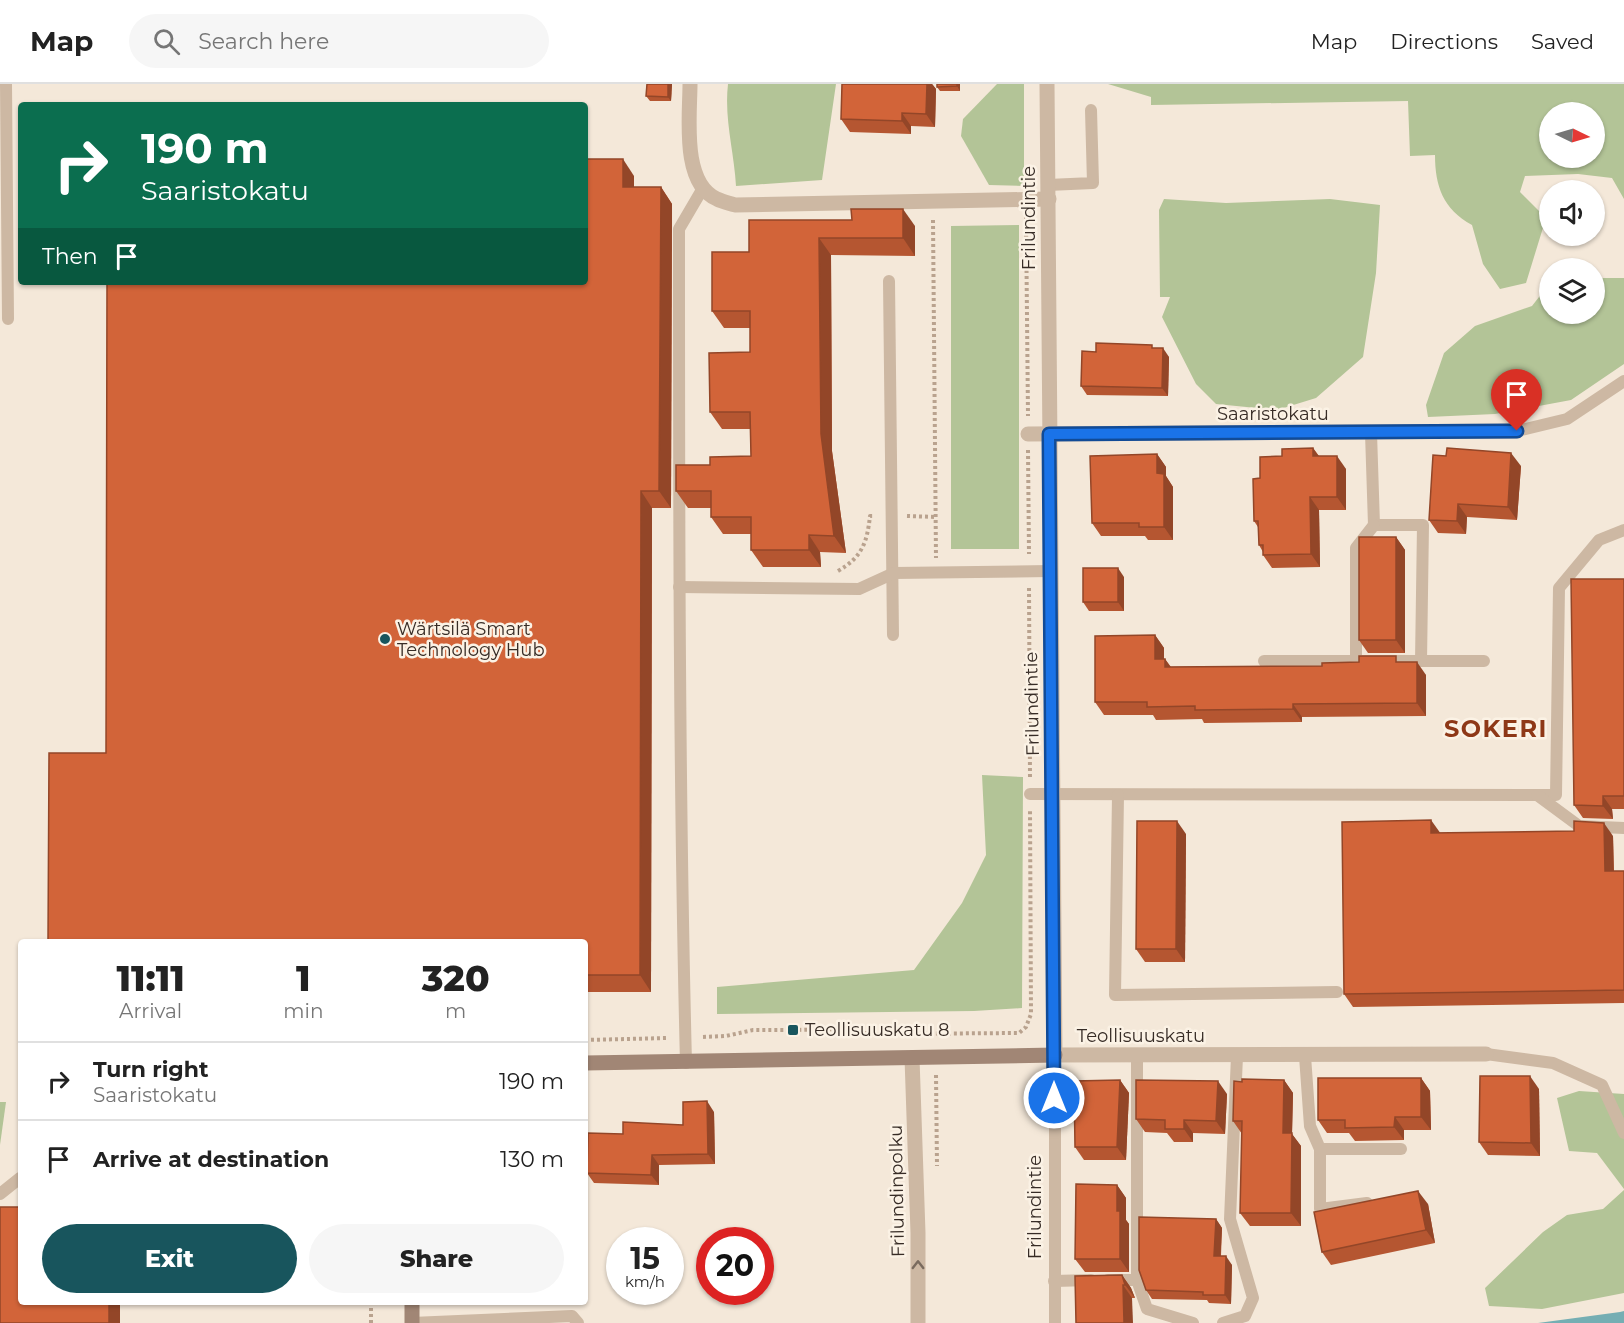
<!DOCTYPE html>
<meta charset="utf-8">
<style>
:root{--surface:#fff;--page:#f6f6f6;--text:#222;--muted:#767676;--line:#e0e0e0;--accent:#18555d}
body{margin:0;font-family:Montserrat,sans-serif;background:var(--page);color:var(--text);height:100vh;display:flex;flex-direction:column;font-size:22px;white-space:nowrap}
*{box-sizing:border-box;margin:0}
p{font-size:20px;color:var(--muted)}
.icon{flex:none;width:33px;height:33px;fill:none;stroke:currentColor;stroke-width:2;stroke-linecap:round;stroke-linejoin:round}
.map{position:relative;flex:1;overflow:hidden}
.drawer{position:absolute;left:18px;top:855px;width:570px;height:366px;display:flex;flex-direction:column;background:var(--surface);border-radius:6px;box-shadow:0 2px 4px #0004}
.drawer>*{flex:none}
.guide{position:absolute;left:18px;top:18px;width:570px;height:183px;border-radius:6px;box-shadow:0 2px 4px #0004;background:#0b6e4f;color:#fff;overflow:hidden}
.needle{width:39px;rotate:95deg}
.buttons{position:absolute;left:1539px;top:18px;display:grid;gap:12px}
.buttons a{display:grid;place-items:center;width:66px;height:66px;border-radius:50%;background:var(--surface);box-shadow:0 2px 4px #0004;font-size:30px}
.speed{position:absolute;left:606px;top:1143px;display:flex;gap:12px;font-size:30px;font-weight:700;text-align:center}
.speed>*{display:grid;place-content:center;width:78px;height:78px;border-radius:50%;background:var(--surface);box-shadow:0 2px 4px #0004;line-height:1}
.speed small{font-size:15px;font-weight:400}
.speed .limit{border:9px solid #d22;background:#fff;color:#111}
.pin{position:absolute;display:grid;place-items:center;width:51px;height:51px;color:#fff;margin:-62px -26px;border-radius:50% 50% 50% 0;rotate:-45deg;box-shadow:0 0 6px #0007}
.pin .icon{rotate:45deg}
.me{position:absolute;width:66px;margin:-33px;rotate:0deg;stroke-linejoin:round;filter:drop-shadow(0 0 4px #0008)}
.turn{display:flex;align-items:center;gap:21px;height:126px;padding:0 24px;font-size:27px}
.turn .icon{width:78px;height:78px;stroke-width:2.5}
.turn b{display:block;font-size:42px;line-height:51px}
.then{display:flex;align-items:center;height:57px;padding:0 24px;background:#0003;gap:12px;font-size:22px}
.eta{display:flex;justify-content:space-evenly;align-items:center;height:102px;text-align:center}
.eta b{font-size:36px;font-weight:800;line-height:42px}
.action{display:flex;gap:12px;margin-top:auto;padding:12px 24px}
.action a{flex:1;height:69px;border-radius:36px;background:var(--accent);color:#fff;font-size:24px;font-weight:800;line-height:69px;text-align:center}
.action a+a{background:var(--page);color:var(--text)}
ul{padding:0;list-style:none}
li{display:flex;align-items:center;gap:18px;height:78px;padding:0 24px;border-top:2px solid var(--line)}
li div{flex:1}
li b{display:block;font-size:22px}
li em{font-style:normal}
header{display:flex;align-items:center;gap:36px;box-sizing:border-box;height:84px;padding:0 30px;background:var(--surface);border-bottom:2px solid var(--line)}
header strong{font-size:28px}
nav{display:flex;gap:33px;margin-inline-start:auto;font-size:21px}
.search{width:420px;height:54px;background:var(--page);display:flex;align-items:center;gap:15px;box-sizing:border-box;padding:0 21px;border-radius:33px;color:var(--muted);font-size:22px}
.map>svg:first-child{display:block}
.green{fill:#b3c497;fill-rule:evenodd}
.water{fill:#75aeb3}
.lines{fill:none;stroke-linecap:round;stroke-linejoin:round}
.path{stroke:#b9a28e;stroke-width:4;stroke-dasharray:3 3;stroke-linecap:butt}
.lane{stroke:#cdb8a3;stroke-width:12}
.street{stroke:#cdb8a3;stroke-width:15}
.secondary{stroke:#a18675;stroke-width:15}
.wall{fill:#b55631}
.shaded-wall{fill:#934628}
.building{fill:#d26439;stroke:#934628;stroke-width:1.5}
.oneway{stroke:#7a6b5e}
.route-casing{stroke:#114b97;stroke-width:15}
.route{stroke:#1a73e8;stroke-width:10}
.poi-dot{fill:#18555d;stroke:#fbf2e5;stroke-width:2}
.labels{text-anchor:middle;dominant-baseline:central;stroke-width:5;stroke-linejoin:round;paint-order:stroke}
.street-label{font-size:18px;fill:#372c26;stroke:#fbf2e5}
.poi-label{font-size:18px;fill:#372c26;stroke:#fbf2e5;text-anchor:start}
.district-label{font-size:24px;font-weight:bold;letter-spacing:1.5px;fill:#8e3817;stroke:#fbf2e5}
</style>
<header>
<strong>Map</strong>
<div class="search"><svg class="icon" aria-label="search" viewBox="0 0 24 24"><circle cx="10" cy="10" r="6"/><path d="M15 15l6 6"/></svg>Search here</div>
<nav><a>Map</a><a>Directions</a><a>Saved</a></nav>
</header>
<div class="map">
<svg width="1624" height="1239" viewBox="0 0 1624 1239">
<rect width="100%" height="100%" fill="#f4e8d9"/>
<!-- green -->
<g class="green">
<path d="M728,0H836L822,96L736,102C734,67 724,35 728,0Z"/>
<path d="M997,0H1024V102L989,101L961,52L963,35Z"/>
<path d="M1108,0H1624V115L1612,94L1578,90L1525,92L1520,108L1546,134L1526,199L1500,205L1483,180L1472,141C1443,125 1435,102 1435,71L1410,72L1408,17L1151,21V13ZM1550,28H1594V74H1550Z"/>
<path d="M1164,115L1226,119L1330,115L1380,121L1376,189L1363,273L1316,314L1277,326L1216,320L1196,300L1162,233L1170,213H1160L1159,126Z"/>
<path d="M1019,141V465H951V142Z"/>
<path d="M1595,194H1624V280L1571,316L1495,330L1428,333L1426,321L1444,269L1475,242L1532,222L1549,200L1550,230H1594Z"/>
<path d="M982,691L1023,693L1022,924L974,927L717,930V903L914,886L962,819L986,771Z"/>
<path d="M1579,1007L1624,1010V1105L1597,1069L1569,1067L1557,1014Z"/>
<path d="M0,1018H6L0,1061Z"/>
<path d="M1624,1106V1209L1542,1225L1489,1222L1485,1204L1543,1148L1567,1131L1603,1125Z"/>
</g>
<!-- water -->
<path class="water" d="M1624,1227V1239H1538L1620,1228Z"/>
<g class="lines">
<!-- path -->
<g class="path">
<path d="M1026,132L1028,332"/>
<path d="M933,136L936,474"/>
<path d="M1028,366L1029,470"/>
<path d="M907,432L936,433"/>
<path d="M838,487C862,473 867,459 870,432H875"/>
<path d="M1029,504L1030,695"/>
<path d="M703,953L726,952L753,946H793L842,945L871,950L1019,949L1026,943L1031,930L1030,726"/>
<path d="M585,956L668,954"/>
<path d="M936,991L937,1082"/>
<path d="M371,1218V1239"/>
</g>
<!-- lane -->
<g class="lane">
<path d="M6,0L8,235"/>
<path d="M1048,101L1093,99L1091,26"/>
<path d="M889,197L893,551"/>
<path d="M1517,347L1567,335L1624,297"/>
<path d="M1371,349L1374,441H1423L1421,577H1484"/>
<path d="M679,503L859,505L894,489L1050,487"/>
<path d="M1264,577H1421"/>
<path d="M1356,577V464L1374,441"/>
<path d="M1030,710L1556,711L1559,504L1599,456L1624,446"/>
<path d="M1118,711L1115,911L1337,908"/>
<path d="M1537,711L1579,742L1624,744"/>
<path d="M1486,970L1553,979L1602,1001L1624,1049"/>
<path d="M1137,971V1196"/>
<path d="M1305,972L1310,1042L1320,1065V1125L1367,1119"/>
<path d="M686,979C679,701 679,423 679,145L703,104"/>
<path d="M1320,1065H1401"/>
<path d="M0,1110L20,1094"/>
<path d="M1108,1196H1137L1147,1225L1193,1239"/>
<path d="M1054,1197L1091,1196"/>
<path d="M412,1239L572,1232L578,1239"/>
<path d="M1055,1239V971"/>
<path d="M1223,1239L1245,1232L1253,1214L1230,1135L1237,972"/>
</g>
<!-- street -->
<g class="street">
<path d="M690,0C690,32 681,99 717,115C723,118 729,119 735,121L1049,115"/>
<path d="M1047,0L1055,971L1486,970"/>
<path d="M1028,350L1517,347"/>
<path d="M912,974L918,1149V1239"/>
</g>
<!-- secondary -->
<g class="secondary">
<path d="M585,979L1055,971"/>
<path d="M412,1218V1239"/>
</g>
</g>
<!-- wall -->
<g class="wall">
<path d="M647,0H672L671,17H650L646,12Z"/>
<path d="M842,0H932L936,5L935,43L911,42V50L850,48L841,35Z"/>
<path d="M960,0V7H940L937,3Z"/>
<path d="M634,92V103H661L672,120L671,424H652L651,908H585V858L106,669Z"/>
<path d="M749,136L915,142V172L831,171L832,367L846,469L820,468L821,483H763L751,466V450H723L711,433V424H688L676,407L710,381L751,372L750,345H722L710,328L750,268V244H724L712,227L749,168Z"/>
<path d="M1155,264L1169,273L1168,312L1087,311L1081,302L1096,268Z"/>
<path d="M1313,364L1319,372L1346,385V426H1319L1320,483L1272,484L1263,471V468L1259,461L1258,443L1254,437L1260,394L1282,372Z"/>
<path d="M1157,370L1166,383V392L1173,403V456H1148L1145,452H1101L1092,439Z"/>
<path d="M1521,382L1517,436L1467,433L1466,450L1438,449L1429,436Z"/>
<path d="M1396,453L1405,466V569H1368L1359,556Z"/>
<path d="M1124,493V527H1089L1083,518Z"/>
<path d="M1624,495V725H1612L1613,735L1583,734L1574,721Z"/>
<path d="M1155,551L1164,564V575H1165L1171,583L1322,582L1400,578L1426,591V632L1302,633V638L1204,639L1202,635L1156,636L1153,631H1104L1095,618Z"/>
<path d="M1440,749L1613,752L1614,787H1624V919L1353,923L1344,910Z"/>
<path d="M1186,750L1185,878H1145L1136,865Z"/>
<path d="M1421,994L1430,1007L1431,1046H1404V1056L1355,1057L1349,1049H1327L1318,1036Z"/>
<path d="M1120,996L1129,1009L1126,1076H1084L1075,1063Z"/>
<path d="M1284,996L1293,1009L1292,1050L1301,1062V1142H1250L1240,1129L1242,1050L1233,1037Z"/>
<path d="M1539,1005L1540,1072L1488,1071L1479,1058Z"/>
<path d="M1227,1010L1225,1050L1193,1049V1058H1174L1167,1049L1145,1048L1136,1035Z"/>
<path d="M714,1028L715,1080L659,1081V1101L594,1099L587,1089L623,1050L683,1041Z"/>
<path d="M1117,1101L1126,1114V1136L1129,1140V1188H1085L1075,1175Z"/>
<path d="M1428,1120L1435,1159L1331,1181L1322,1168Z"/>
<path d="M1216,1135L1222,1144L1221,1172L1232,1181L1231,1220L1209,1219L1207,1216L1152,1215L1146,1206Z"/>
<path d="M1122,1191L1131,1204L1135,1214H1132L1076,1239Z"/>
</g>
<!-- shaded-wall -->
<g class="shaded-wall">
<path d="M668,0H672L671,17L668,13Z"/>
<path d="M927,0H932L936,5L935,43L926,30Z"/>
<path d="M957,0H960V7L957,2Z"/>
<path d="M902,29L911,42V50L902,37Z"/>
<path d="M623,75L634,92V120L623,103Z"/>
<path d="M661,103L672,120L671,424L659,407Z"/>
<path d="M903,125L915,142V172L903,154Z"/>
<path d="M819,154L831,171L832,367L846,469L834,452L821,350Z"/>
<path d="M1163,264L1169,273L1168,312L1162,304Z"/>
<path d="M1313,364L1322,377L1313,372Z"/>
<path d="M1511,369L1521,382L1517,436L1508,423Z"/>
<path d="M1157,370L1166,383V392L1173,403V456L1164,443L1157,389Z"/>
<path d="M1337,372L1346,385V426L1337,413Z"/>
<path d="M641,407L652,424L651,908L640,891Z"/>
<path d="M1310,413L1319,426L1320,483L1311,470Z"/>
<path d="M1458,420L1467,433L1466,450L1457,437Z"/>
<path d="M809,451L820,468L821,483L809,466Z"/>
<path d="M1396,453L1405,466V569L1396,556Z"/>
<path d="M1118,484L1124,493V527L1118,518Z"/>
<path d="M1155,551L1164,564V588L1155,575Z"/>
<path d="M1165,575L1174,588L1165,583Z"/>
<path d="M1417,578L1426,591V632L1417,619Z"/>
<path d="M1293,620L1302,633V638L1293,625Z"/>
<path d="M1603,712L1612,725L1613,735L1603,722Z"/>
<path d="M1431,736L1441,750L1431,749Z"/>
<path d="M1177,737L1186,750L1185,878L1176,865Z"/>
<path d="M1604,739L1613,752L1614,800L1605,787Z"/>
<path d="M1530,992L1539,1005L1540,1072L1531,1059Z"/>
<path d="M1421,994L1430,1007L1431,1046L1421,1033Z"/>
<path d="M1120,996L1129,1009L1126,1076L1117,1063Z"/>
<path d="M1284,996L1293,1009L1292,1050L1301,1062V1142L1291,1129L1283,1049Z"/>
<path d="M1218,997L1227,1010L1225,1050L1216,1037Z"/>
<path d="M707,1017L714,1028L715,1080L708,1070Z"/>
<path d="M1395,1033L1404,1046V1056L1394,1043Z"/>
<path d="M1184,1036L1193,1049V1058L1184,1045Z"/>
<path d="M652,1071L659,1081V1101L651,1091Z"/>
<path d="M1117,1101L1126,1114V1136L1129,1140V1188L1120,1175L1117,1127Z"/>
<path d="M1418,1107L1428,1120L1435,1159L1426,1146Z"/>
<path d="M1216,1135L1222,1144L1220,1180L1214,1172Z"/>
<path d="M1226,1172L1232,1181L1231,1220L1225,1211Z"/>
<path d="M1122,1191L1131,1204L1135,1214L1125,1201Z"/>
<path d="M1123,1201L1132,1214L1133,1239H1124Z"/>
<rect x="109" y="1218" width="11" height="21"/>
</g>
<!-- building -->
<g class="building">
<path d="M647,0H668V13L646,12Z"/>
<path d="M842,0H927L926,30L902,29V37L841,35Z"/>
<path d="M937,0H957V2L937,3Z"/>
<path d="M585,75H623V103H661L659,407H641L640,891H585V858H48L49,669H106L107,198H585Z"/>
<path d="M851,125H903V154H819L821,350L834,452L809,451V466H751V433H711V407H676V381H710V373L751,372L750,328H710L709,269L750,268V227H712V168H749V136H852Z"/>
<path d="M1096,259L1152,261V264H1163L1162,304L1081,302L1082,267L1096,268Z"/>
<path d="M1313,364V372H1337V413H1310L1311,470L1263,471V461H1259L1258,437H1254L1253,395L1260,394V373L1282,372V365Z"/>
<path d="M1447,364L1511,369L1508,423L1458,420L1457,437L1429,436L1433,371L1446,372Z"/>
<path d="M1157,370V389L1164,390V443H1139V439H1092L1090,372Z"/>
<rect x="1359" y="453" width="37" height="103"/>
<rect x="1083" y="484" width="35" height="34"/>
<path d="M1571,495H1624V712H1603V722L1574,721Z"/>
<path d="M1155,551V575H1165V583L1322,582V579L1359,578V572H1396V578H1417V619L1293,620V625L1195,626V622L1147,623V618H1095V552Z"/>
<path d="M1431,736V749L1574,747V737L1604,739L1605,787H1624V906L1344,910L1342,738Z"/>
<path d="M1137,737H1177L1176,865H1136Z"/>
<path d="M1480,992H1530L1531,1059L1479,1058Z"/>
<path d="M1318,994H1421V1033H1395L1394,1043L1345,1044V1036H1318Z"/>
<path d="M1242,995L1284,996L1283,1049H1292L1291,1129H1240L1242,1037H1233L1234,997L1242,998Z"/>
<path d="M1120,996L1117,1063H1075L1074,997Z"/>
<path d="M1136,996L1218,997L1216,1037L1184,1036V1045H1165V1036L1136,1035Z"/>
<path d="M707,1017L708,1070L652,1071L651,1091L587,1089L588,1049L623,1050V1038L683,1041V1018Z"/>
<path d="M1076,1100L1117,1101V1127H1120V1175H1075Z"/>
<path d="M1418,1107L1426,1146L1322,1168L1314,1128Z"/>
<path d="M0,1123H21V1218H109V1239H0Z"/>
<path d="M1139,1133L1216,1135L1214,1172H1226L1225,1211H1203V1208L1146,1206L1139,1186Z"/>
<path d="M1122,1191L1125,1201H1123L1124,1239H1076L1075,1192Z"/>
</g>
<!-- one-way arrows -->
<defs><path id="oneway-chevron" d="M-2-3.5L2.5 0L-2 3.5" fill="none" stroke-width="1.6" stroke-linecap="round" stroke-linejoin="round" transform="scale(1.5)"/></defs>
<use class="oneway" href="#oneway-chevron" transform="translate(918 1181) rotate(-90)"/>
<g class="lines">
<defs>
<path id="route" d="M1054,1014L1049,350L1517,347"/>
</defs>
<!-- route casing -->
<use href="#route" class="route-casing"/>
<!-- route -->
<use href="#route" class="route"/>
</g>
<!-- markers -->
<g class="poi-dot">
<circle cx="385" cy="555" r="6"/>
<rect x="787" y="940" width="12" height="12" rx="3"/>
</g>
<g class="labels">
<!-- street labels -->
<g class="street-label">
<text transform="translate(1029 134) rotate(-90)">Frilundintie</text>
<text x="1273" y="330">Saaristokatu</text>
<text transform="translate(1032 620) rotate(-91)">Frilundintie</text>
<text x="1141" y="952">Teollisuuskatu</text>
<text transform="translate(897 1107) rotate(-91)">Frilundinpolku</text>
<text transform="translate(1035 1123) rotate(-90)">Frilundintie</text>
</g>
<!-- poi labels -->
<g class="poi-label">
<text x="397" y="545">Wärtsilä Smart<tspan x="397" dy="21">Technology Hub</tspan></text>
<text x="805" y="946">Teollisuuskatu 8</text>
</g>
<!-- district labels -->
<g class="district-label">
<text x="1496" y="644">SOKERI</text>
</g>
</g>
</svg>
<div class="buttons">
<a><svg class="needle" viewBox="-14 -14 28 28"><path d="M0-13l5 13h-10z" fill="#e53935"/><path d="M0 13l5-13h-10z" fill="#767676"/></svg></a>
<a><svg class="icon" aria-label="sound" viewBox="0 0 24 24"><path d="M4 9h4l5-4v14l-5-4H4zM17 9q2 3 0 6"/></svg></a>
<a><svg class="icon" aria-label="layers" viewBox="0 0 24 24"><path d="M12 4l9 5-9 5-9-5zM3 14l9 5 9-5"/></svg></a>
</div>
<div class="speed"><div>15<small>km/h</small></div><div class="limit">20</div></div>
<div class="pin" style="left:1517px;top:347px;background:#d93025"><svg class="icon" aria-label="arrive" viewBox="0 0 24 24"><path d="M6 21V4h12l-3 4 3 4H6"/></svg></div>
<svg class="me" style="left:1054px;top:1014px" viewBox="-20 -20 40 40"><circle r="17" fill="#1a73e8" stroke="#fff" stroke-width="3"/><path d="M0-11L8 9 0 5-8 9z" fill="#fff"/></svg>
<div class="guide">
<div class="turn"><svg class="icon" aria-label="right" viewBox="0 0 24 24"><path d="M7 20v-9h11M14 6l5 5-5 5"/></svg><div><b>190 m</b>Saaristokatu</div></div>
<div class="then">Then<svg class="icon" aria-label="arrive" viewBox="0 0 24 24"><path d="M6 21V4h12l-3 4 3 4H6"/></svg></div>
</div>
<section class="drawer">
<div class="eta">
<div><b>11:11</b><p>Arrival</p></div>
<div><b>1</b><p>min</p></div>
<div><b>320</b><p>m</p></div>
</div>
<ul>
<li><svg class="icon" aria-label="right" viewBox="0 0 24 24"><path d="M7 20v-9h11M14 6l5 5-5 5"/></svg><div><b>Turn right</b><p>Saaristokatu</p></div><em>190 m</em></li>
<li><svg class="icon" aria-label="arrive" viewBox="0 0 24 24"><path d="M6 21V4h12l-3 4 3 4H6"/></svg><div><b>Arrive at destination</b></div><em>130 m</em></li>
</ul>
<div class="action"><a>Exit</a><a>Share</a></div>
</section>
</div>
